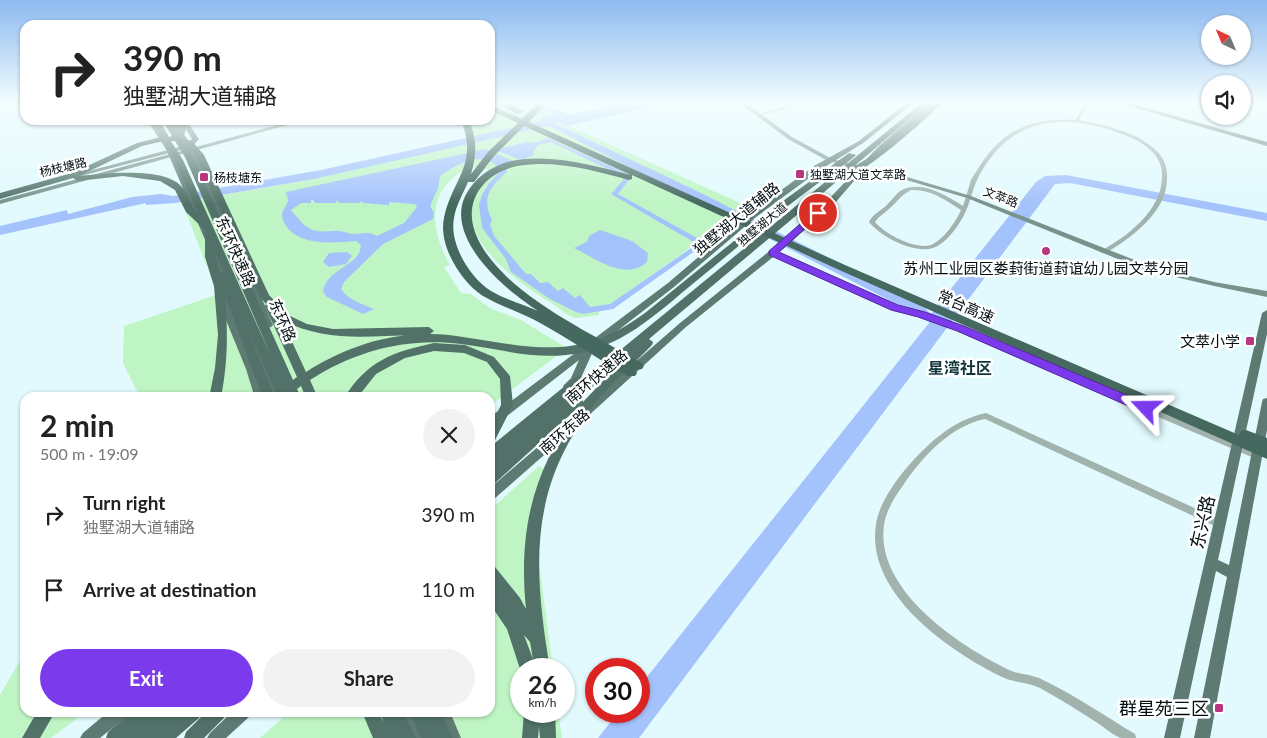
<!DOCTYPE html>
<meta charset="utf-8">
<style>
:root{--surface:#fff;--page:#f2f2f2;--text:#222;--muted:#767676;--accent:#7c3aed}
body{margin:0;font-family:Lato,"Noto Sans SC",sans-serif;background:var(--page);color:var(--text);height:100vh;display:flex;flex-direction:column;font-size:19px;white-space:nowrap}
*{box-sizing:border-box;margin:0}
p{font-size:16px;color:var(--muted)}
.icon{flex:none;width:28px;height:28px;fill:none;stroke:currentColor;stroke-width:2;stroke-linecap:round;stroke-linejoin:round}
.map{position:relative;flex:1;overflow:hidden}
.details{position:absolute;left:20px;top:392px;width:475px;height:325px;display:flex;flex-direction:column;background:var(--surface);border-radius:15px;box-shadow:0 1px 4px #0004}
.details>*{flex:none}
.guide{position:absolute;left:20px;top:20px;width:475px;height:105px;border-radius:15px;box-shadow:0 1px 4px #0004;background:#fff;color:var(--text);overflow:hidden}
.needle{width:32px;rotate:316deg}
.tools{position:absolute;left:1201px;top:15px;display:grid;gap:10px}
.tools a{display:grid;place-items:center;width:50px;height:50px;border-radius:50%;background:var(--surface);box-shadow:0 1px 4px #0004;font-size:25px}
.speed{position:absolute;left:510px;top:658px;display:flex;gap:10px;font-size:25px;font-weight:700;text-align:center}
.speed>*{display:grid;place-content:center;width:65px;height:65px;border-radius:50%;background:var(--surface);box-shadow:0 1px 4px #0004;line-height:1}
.speed small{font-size:12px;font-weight:400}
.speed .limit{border:8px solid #d22;background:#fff;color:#111}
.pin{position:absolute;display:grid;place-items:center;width:42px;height:42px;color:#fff;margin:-21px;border:2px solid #fff;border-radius:50%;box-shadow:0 1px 5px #0007}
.me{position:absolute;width:55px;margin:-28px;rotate:293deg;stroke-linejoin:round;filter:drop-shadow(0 0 4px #0008)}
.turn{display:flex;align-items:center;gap:18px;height:105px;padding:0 20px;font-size:22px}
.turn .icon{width:65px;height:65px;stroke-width:2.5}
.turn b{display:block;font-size:35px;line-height:42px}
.round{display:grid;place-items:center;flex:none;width:52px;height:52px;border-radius:26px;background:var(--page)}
.head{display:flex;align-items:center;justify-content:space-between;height:85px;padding:0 20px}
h1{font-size:30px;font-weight:700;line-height:38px}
.action{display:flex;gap:10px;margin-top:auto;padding:10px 20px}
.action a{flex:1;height:58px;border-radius:30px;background:var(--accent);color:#fff;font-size:20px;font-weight:700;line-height:58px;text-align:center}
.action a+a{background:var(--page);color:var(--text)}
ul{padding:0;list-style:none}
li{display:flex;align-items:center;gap:15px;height:75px;padding:0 20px}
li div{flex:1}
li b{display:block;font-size:19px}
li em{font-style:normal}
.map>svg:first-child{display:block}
.green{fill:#bff5c4}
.water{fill:#a4c2fc;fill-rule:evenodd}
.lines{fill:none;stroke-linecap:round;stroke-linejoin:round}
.minor{fill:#a2b3ae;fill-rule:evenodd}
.secondary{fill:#7a928c;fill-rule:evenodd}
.primary{fill:#5e7b73;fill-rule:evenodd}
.trunk{fill:#527269;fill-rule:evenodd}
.motorway{fill:#45685f;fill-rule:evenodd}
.route{fill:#7c3aed;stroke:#51269a}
.poi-dot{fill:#b8367d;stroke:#fff;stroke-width:2}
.labels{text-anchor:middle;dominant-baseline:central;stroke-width:5;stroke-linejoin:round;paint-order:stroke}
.far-street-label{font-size:12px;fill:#020e10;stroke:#fff}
.far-poi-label{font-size:12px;fill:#020e10;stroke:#fff;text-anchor:start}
.street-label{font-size:15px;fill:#020e10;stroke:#fff}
.poi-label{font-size:15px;fill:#020e10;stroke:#fff}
.neighbourhood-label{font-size:16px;font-weight:bold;fill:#10363a;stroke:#fff}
.near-street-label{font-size:18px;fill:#020e10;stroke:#fff}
.near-poi-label{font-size:18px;fill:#020e10;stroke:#fff;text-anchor:end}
</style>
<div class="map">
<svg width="1267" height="738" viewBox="0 0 1267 738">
<rect width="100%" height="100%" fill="#e2fafd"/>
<!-- green -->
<g class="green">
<path d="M490,101H523L553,114L533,123L476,136L463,120H490Z"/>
<path d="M560,122L749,207L705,243L701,241L697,243L599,312V315C592,315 583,318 576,318C569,317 559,308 553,304C521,285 459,243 473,198C476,189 486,180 492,173L486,169L467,167C457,175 444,184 439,196C430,219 438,244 450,265L444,267L461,293L471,294L490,308L521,320L567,348L490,406V398L140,397L123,363L124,326L216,295L210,274L182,202L314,179Z"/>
<path d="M539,466L552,475L545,498L537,547L553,669H521V711H558L562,738H260L288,713L490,712V510Z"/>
<path d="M25,652V712L84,713L51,738H0V695Z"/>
</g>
<!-- water -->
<g class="water">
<path d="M523,101H537L569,115L631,101H675L567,126L560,122L556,124L699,192L922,305L931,314L1036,182L1045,176L1066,175L1267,213V221L1070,183L1055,184L639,738H598L619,711H639V687L929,323L928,320L549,126L314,179L175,203L146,205V203L0,235V226L67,210L68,214L132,197L161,194L173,196L321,170L533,123L553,114Z"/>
<path d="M548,138L632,176L618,194L706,243L613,309L583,314L576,312L550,299L511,272L506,259L482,228L479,204L482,195L489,183L501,171C485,148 458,163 440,176L438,188L430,206L434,213L433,219L383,244L344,282L341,289C348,300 362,304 374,309L363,314L327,297L323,292C327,267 360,267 361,245L356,241C334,243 293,247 283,220C279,211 288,207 288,199C287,196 286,194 286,192L486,149L513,161L506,168L507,172C490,187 481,197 492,220L490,224L494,236L526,274H531L540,283L548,282L558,291L563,288L575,298L580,295L590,307L610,304L697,244L611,194L624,179L620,175L551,142L538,145L533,152L534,155L521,160L498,151V149L527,142L535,143ZM311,200H313L315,203H335L338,200L339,203H359L362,201L363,203L389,205V202L415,204L417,207L404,223L377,236C367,231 364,234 354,234C347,234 341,230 334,231C310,233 307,229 291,210L301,203H311Z"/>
<path d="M600,230L632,241L648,253L647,262C625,282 595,258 574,248L587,242L589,236Z"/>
<path d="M347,252L352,256L346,264L329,267L323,262L329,253Z"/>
</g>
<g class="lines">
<!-- minor -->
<g class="minor">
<path d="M793,101H799L783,110L759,116L757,115L779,108Z"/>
<path d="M1087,101H1091L1079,120C1103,125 1131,130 1151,146C1162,154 1168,165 1167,179C1167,212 1131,238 1106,253H1102L1101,252C1108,246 1116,242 1123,237C1143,222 1162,202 1162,176C1163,155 1144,143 1127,136C1069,112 1013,114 980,174C971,190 970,208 960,222C954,232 944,244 933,248C914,254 881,237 869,222C873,214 880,211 886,206C891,201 895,195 900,191C921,179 945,195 963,206C966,198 968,189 971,180C974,174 978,169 981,164C1005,128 1033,118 1075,120ZM911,190C930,189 946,200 961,210C956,222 943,240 931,245C915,250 885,234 875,222C879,216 885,213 890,208C898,201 901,195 911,190Z"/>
<path d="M773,251L897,306L923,313L962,327L1260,454L1261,456L1260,458L1257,459L1254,458L958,331L919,316L893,309L771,254L770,253Z"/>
<path d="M986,413L1223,521L1224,524L1223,527L1220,528L1217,527L985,419C950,426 921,458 902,487C894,498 886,511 884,525C875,589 956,644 1007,669C1019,675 1032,674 1043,680C1075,695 1105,716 1135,734L1136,738C1132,738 1125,738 1121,738C1114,736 1105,728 1099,724C1079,711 1060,699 1040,688C1028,682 1013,683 1000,676C948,650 865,593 876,524C879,505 892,486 904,471C926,445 952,420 986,413Z"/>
</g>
<!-- secondary -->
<g class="secondary">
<path d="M732,101H739L754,109L792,137L832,159L907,177L971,196L1150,266L1214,282L1267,291V297L1214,286L1145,270L967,198L903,179L828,161L788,139L750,111Z"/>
<path d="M296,120H306L0,204V200Z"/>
<path d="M179,147L182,149L181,150L73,178L70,176Z"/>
</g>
<!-- primary -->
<g class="primary">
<path d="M909,101H916L863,143L820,170L756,217L674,287L594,349L580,380L572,389H564L563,386L571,378L579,360L494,426L490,427V417L668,283L750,213L814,166L859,141Z"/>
<path d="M931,101H938L882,149L834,204L783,249L686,327L587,417H579L578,414L579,411L680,323L777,245L828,200L878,147Z"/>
<path d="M1112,101H1122L1267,142V146Z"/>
<path d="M147,120H153L173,151L232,284L231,286H225L224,284L167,151Z"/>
<path d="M169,120H175L189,142L192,139L180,120H186L199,139L192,147L229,220L273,325L271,327L268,328L263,325C236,255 209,184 169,120Z"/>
<path d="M223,291L227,294V298L256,369L265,398H255L246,369L217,298L220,292Z"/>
<path d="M240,308L245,311L282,398H272L235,311Z"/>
<path d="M1267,310V334L1218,560L1229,565L1262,402L1263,399L1267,398V430L1210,738H1194L1227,577L1216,571L1180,738H1164L1262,313Z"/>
<path d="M572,420L576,421L577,424L576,427L494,499L490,500V488L568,421Z"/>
<path d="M108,712H128L126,717L100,738H80L83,733Z"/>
<path d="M232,712H251L249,717L226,738H207L210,733Z"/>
<path d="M402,712H417L428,738H412Z"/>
<path d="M435,712H450L461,738H445Z"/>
</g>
<!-- trunk -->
<g class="trunk">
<path d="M924,101H931L852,168L871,156L937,101H944C932,114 863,176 849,174L848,172L649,339L653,342L652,345C634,364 613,381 596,402C528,487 533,567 550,669H521V672L507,629L490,604V565L495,567L520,598L526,609C518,530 533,469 581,405L495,483L490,484V471L492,470H490V447L576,377L580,376L585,379ZM618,365L583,402L582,398L580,397ZM524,635L530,642L533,659Z"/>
<path d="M151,120H159L169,137L172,136L162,120H170L177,132L178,129L173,120H181L186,129L184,135H179L181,138L192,141L204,155L269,295L288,315L307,324L333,329L429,327L434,331L430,334C452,334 474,339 495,342C556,352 593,351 645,313L787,198L849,153L856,155C849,162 840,167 832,173C814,186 797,199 780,212C752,235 724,258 695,282C656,314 620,350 566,355C530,359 496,348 461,344C407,337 355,351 310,380L318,398H306L301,386L297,389L301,398H263L225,296C228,333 228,360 221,398H209L215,368L218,335L214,286L205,257V230L186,212L175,190L160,181L123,176L77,181L73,178L0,199V193L72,173L137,143L161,137ZM164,141L175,160L198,214C190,206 189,195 182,187C164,166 104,174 79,176L142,146ZM171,141H175L185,157L271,356L183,160ZM185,144L196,156L260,297L266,304L265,306L297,377L293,380L193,157ZM215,252L224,272L220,273ZM282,320C327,343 367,336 415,335C377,336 337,352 306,372ZM245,322L276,393L274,395Z"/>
<path d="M434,343L465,345L494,357L510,376L513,405L494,442L490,444V427L501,405L500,379L487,362L464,353L434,351L405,358L376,374L357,398H344C368,360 393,352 434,343Z"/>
<path d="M524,711H555L556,738H540L539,727L538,738H522Z"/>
<path d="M37,712H55L40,738H22Z"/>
<path d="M131,712H201L199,718L176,738H106L108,732Z"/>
<path d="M206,712H226L224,718L204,738H184L186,732Z"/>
<path d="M362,712H379L383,722L381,712H403L416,738H373Z"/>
<path d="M410,712H442L452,738H421Z"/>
</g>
<!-- motorway -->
<g class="motorway">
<path d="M494,101H504L524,112L517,114Z"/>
<path d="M540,101H549L529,122L845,265L1239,435L1241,431L1246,430L1267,438V459L837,269L632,175V179L629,180C595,171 560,161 525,165C490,168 462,196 475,232C481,249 493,263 505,275C539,309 601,339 642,363L644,366L642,369L635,370L637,373L635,376H627C598,359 571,340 542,324C523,313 502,307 483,296C461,282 438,245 444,218C452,179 479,165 461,120H469C477,139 477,154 471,174L488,152L518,123L490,110V105L522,119ZM524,126L631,175C592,165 551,153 511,161C495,165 480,174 470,188C437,233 504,289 538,311C523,304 506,300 491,291C470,278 449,244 454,218C456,205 463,194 468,182H474L494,156Z"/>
</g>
</g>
<!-- sky -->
<linearGradient id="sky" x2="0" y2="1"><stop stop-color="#8dbaf0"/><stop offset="0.5" stop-color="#f2fdfe"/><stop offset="1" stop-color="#f2fdfe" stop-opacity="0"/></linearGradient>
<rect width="1267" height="204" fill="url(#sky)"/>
<!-- route -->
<path class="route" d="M815,211L822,213L779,252L898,305L925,312L964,326L1150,405L1152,408L1150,412H1142L957,331L918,317L891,310L769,255V251Z"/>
<!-- markers -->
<g class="poi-dot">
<rect x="795" y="169" width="10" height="10" rx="2.5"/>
<rect x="199" y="172" width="10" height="10" rx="2.5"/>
<circle cx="1046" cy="251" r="5"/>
<rect x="1245" y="336" width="10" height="10" rx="2.5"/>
<rect x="1214" y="703" width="10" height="10" rx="2.5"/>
</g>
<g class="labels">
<!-- far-street labels -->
<g class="far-street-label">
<text transform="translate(63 167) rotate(-13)">杨枝塘路</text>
<text transform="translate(1001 197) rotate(21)">文萃路</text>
<text transform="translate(762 224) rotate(-40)">独墅湖大道</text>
</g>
<!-- far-poi labels -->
<g class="far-poi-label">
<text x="810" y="174">独墅湖大道文萃路</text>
<text x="214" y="177">杨枝塘东</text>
</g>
<!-- street labels -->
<g class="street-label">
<text transform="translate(736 218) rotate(-39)">独墅湖大道辅路</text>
<text transform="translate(236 251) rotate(66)">东环快速路</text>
<text transform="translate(966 306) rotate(24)">常台高速</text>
<text transform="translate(283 320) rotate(67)">东环路</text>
<text transform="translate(596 376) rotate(-40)">南环快速路</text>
<text transform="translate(564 431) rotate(-41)">南环东路</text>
</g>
<!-- poi labels -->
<g class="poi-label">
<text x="1046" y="268">苏州工业园区娄葑街道葑谊幼儿园文萃分园</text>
<text x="1240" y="341" text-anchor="end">文萃小学</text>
</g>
<!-- neighbourhood labels -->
<g class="neighbourhood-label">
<text x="960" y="367">星湾社区</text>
</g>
<!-- near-street labels -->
<g class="near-street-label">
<text transform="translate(1202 522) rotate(-77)">东兴路</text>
</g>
<!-- near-poi labels -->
<g class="near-poi-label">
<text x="1209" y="708">群星苑三区</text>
</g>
</g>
</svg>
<div class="tools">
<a><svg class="needle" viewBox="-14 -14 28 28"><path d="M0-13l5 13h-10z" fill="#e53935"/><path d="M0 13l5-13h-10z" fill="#767676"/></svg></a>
<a><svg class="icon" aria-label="sound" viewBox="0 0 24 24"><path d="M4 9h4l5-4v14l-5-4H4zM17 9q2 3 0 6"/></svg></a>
</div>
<div class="speed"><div>26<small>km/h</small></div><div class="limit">30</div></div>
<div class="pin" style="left:818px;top:213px;background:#d93025"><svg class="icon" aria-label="arrive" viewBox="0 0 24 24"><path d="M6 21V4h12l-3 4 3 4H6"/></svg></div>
<svg class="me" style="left:1146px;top:408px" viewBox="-20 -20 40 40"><path d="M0-17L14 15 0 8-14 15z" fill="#7c3aed" stroke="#fff" stroke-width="4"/></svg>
<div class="guide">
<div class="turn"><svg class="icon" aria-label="right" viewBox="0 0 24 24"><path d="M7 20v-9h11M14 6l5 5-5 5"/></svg><div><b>390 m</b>独墅湖大道辅路</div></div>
</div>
<section class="details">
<div class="head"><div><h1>2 min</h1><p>500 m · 19:09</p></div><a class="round"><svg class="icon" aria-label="close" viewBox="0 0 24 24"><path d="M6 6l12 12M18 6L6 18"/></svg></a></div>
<ul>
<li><svg class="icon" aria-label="right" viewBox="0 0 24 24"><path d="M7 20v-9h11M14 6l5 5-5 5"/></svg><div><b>Turn right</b><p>独墅湖大道辅路</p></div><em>390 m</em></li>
<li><svg class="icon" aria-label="arrive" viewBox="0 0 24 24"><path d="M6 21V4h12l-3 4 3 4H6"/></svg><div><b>Arrive at destination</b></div><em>110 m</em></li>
</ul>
<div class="action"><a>Exit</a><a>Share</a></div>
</section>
</div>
